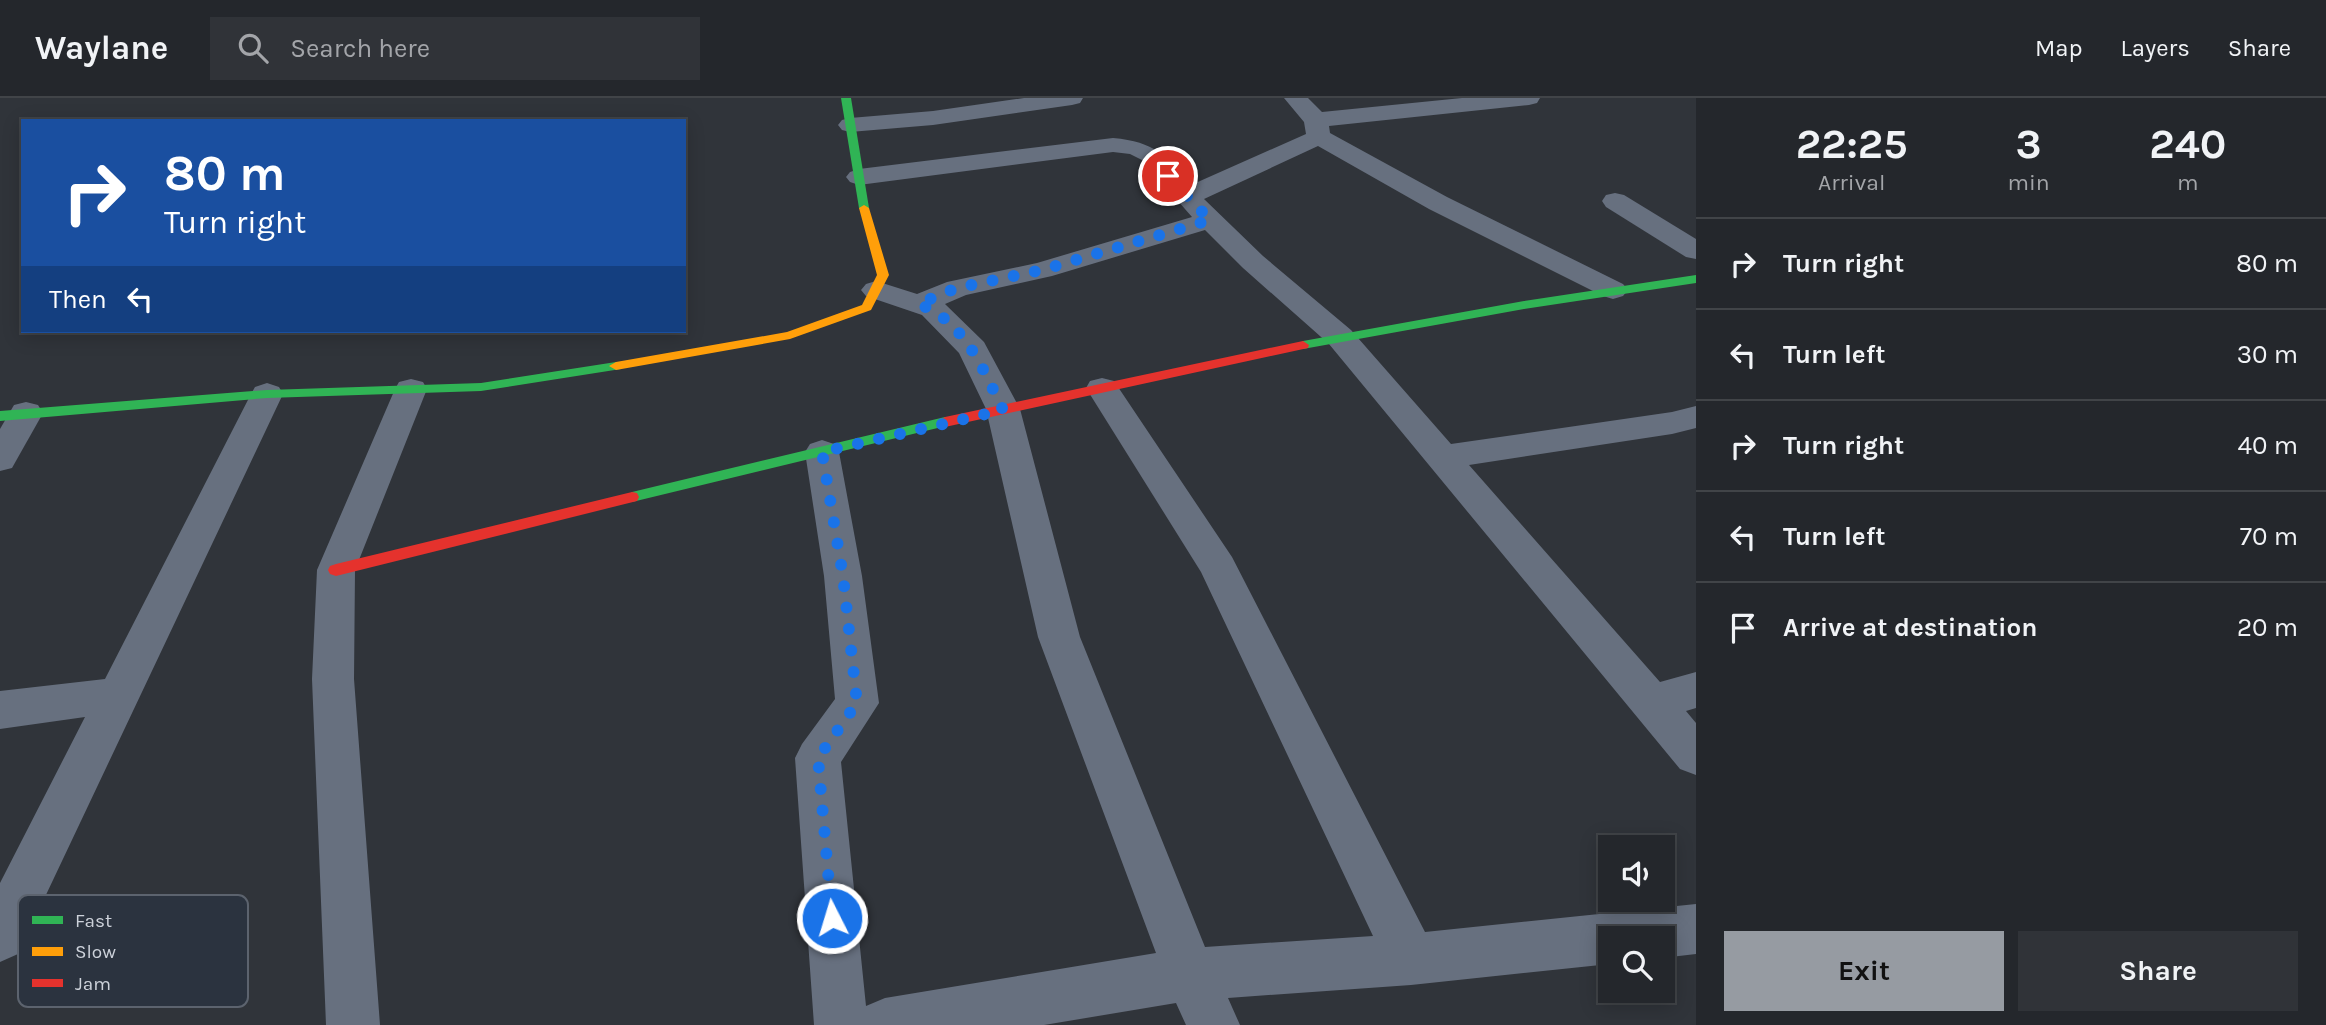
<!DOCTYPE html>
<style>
:root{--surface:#24272c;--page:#303338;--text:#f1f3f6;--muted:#a3a5a9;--line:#414448;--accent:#969ba2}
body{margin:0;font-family:Karla,sans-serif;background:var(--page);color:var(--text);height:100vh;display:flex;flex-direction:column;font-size:26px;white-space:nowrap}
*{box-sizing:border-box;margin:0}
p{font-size:23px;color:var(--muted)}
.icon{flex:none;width:38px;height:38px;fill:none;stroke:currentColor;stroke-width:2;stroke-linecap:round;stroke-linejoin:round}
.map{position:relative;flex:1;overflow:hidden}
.drawer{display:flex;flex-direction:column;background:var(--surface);width:630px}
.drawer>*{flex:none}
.banner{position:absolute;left:21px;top:21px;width:665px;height:214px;border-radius:0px;box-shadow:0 4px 18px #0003,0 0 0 2px var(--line);background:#1a4fa0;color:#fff;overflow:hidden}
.fabs{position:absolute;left:1598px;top:737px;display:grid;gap:14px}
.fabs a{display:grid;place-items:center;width:77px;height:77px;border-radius:0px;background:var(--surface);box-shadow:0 4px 18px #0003,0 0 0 2px var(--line);font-size:35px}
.pin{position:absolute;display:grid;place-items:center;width:60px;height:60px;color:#fff;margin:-30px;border:4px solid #fff;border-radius:50%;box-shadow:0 2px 7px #0007}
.me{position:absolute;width:77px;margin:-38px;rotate:355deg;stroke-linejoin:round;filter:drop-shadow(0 0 5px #0008)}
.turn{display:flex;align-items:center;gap:24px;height:147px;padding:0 28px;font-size:32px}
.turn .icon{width:91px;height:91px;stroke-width:2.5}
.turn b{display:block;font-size:49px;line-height:60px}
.then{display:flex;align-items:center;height:66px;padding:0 28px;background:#0003;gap:14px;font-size:26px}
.eta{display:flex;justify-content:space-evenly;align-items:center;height:119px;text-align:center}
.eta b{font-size:42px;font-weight:700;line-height:49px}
.button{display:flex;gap:14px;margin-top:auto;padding:14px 28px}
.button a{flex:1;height:80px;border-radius:0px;background:var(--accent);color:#111;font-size:28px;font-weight:700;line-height:80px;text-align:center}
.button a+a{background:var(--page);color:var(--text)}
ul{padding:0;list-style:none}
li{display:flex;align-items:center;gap:21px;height:91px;padding:0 28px;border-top:2px solid var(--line)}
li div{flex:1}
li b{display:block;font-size:26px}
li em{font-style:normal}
header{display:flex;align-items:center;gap:42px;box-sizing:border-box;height:98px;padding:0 35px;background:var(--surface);border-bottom:2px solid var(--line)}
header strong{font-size:33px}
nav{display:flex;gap:38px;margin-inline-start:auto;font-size:24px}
.search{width:490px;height:63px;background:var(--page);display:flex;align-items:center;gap:18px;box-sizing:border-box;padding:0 24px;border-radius:0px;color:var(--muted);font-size:26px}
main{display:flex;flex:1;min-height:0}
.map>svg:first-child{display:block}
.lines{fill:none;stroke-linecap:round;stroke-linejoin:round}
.street{fill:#67707f;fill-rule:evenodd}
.fast{fill:#30b455;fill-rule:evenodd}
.slow{fill:#ff9f0a;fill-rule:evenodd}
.jam{fill:#e5322d;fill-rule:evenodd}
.route{stroke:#1a73e8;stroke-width:12;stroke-dasharray:0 21.6}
.key{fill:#2b333f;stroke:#5c636e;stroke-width:2}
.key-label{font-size:19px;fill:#cdd2da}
</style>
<header>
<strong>Waylane</strong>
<div class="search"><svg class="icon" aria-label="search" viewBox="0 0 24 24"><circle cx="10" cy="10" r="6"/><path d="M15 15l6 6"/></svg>Search here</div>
<nav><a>Map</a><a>Layers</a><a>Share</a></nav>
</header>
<main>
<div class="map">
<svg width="1696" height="927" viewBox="0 0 1696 927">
<rect width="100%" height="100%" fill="#30343a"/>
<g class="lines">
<!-- street -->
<g class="street">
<path d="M1024,0H1083L1080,5L1072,7L933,27L850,34L842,32L838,27L842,22L850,20L933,13Z"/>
<path d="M1284,0H1308L1322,14L1462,0H1540L1537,5L1529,7L1329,28L1330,35L1447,99L1623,186L1628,192L1623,198L1613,201L1603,198L1429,111L1318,48L1204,101L1263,158L1351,232L1451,346L1672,314L1696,308V330L1672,336L1469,367L1660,584L1696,574V610L1686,613L1696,625V677L1680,671L1329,246L1243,170L1205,132L1052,178L966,197L945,206L984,244L1020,311L1080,539L1205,849L1373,838L1201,474L1086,290L1090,283L1102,280L1114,283L1232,459L1425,834L1696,806V856L1662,860V840H1610V866L1411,887L1228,900L1240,927H1186L1176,905L1044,927H814L795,660L802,646L835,601L824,478L805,354L810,346L822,342L834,346L839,354L862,478L879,605L841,664L866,908L885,900L1156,855L1038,539L986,311L959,255L922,217L866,198L861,192L866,186L876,183L917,196L947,184L1037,165L1192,119L1142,62L1130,56L1113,54L859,87L850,84L846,79L850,74L859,71L1113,40C1156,44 1164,57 1191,87L1306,36L1304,24Z"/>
<path d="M1615,95L1624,97L1696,141V161L1686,159L1606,109L1602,103L1606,97Z"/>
<path d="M411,281L423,284L427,291L355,472L354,581L380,927H326L312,581L317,472L395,291L399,284Z"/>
<path d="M267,285L279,289L283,296L18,856L0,864V785L85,619L0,631V593L105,581L251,296L255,289Z"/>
<path d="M26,304L38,307L43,315L12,370L0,373V331L14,307Z"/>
</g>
<!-- fast -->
<g class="fast">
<path d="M841,0H851L869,110L864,113L859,110Z"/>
<path d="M1696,177V185L1524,211L1303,251L1297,247L1303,243L1524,203Z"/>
<path d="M616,264L623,268L621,271L481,293L267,300L0,323V313L267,292L481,285Z"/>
<path d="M945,319L950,321L952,324L950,327L632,404L625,399L632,394Z"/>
</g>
<!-- slow -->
<path class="slow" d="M864,107L869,110L889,177L871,212L790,241L616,272L609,268L616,264L787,234L862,207L877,177L859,110Z"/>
<!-- jam -->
<g class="jam">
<path d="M1303,243L1309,247L1308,250L945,329L938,324L945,319Z"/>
<path d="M632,394L637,395L639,399L637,403L336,478L330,476L328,472L330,468L336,466Z"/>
</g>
</g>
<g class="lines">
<!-- route -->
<path class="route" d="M832,820L818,660L857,605L843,478L822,354L1003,312C983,271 964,222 918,206L957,190L1042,172L1210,122L1168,78"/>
</g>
<!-- legend -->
<rect x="18" y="797" width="230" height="112" rx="10" class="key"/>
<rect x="32" y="818" width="31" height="8" fill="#30b455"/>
<rect x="32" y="849" width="31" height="9" fill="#ff9f0a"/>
<rect x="32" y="881" width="31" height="8" fill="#e5322d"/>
<g class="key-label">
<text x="75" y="829">Fast</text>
<text x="75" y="860">Slow</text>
<text x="75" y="892">Jam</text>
</g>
</svg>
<div class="fabs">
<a><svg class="icon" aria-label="sound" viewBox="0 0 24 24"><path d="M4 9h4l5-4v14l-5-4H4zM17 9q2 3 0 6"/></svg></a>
<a><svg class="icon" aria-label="search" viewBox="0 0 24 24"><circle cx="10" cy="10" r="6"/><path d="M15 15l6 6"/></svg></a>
</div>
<div class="pin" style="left:1168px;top:78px;background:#d93025"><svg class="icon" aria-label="arrive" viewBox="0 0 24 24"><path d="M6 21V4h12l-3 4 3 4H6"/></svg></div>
<svg class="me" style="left:832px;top:820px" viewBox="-20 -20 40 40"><circle r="17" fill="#1a73e8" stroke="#fff" stroke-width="3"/><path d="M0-11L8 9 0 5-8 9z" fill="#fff"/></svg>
<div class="banner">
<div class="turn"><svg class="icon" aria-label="right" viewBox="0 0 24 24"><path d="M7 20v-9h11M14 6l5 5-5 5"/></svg><div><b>80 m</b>Turn right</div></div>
<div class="then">Then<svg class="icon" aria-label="left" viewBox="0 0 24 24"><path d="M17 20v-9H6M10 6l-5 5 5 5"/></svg></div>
</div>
</div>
<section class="drawer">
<div class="eta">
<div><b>22:25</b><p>Arrival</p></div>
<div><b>3</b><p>min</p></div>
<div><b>240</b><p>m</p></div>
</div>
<ul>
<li><svg class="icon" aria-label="right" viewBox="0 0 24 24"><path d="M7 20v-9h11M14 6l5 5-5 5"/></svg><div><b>Turn right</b></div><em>80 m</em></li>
<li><svg class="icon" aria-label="left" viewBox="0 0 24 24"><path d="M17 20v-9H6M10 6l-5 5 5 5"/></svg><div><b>Turn left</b></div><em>30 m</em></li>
<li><svg class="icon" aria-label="right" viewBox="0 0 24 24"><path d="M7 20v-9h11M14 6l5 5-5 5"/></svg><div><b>Turn right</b></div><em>40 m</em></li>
<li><svg class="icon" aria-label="left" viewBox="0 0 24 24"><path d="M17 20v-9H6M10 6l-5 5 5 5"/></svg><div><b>Turn left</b></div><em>70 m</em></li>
<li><svg class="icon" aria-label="arrive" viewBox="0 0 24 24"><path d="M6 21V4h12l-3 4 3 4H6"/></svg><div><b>Arrive at destination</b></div><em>20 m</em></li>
</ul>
<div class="button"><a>Exit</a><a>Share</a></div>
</section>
</main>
